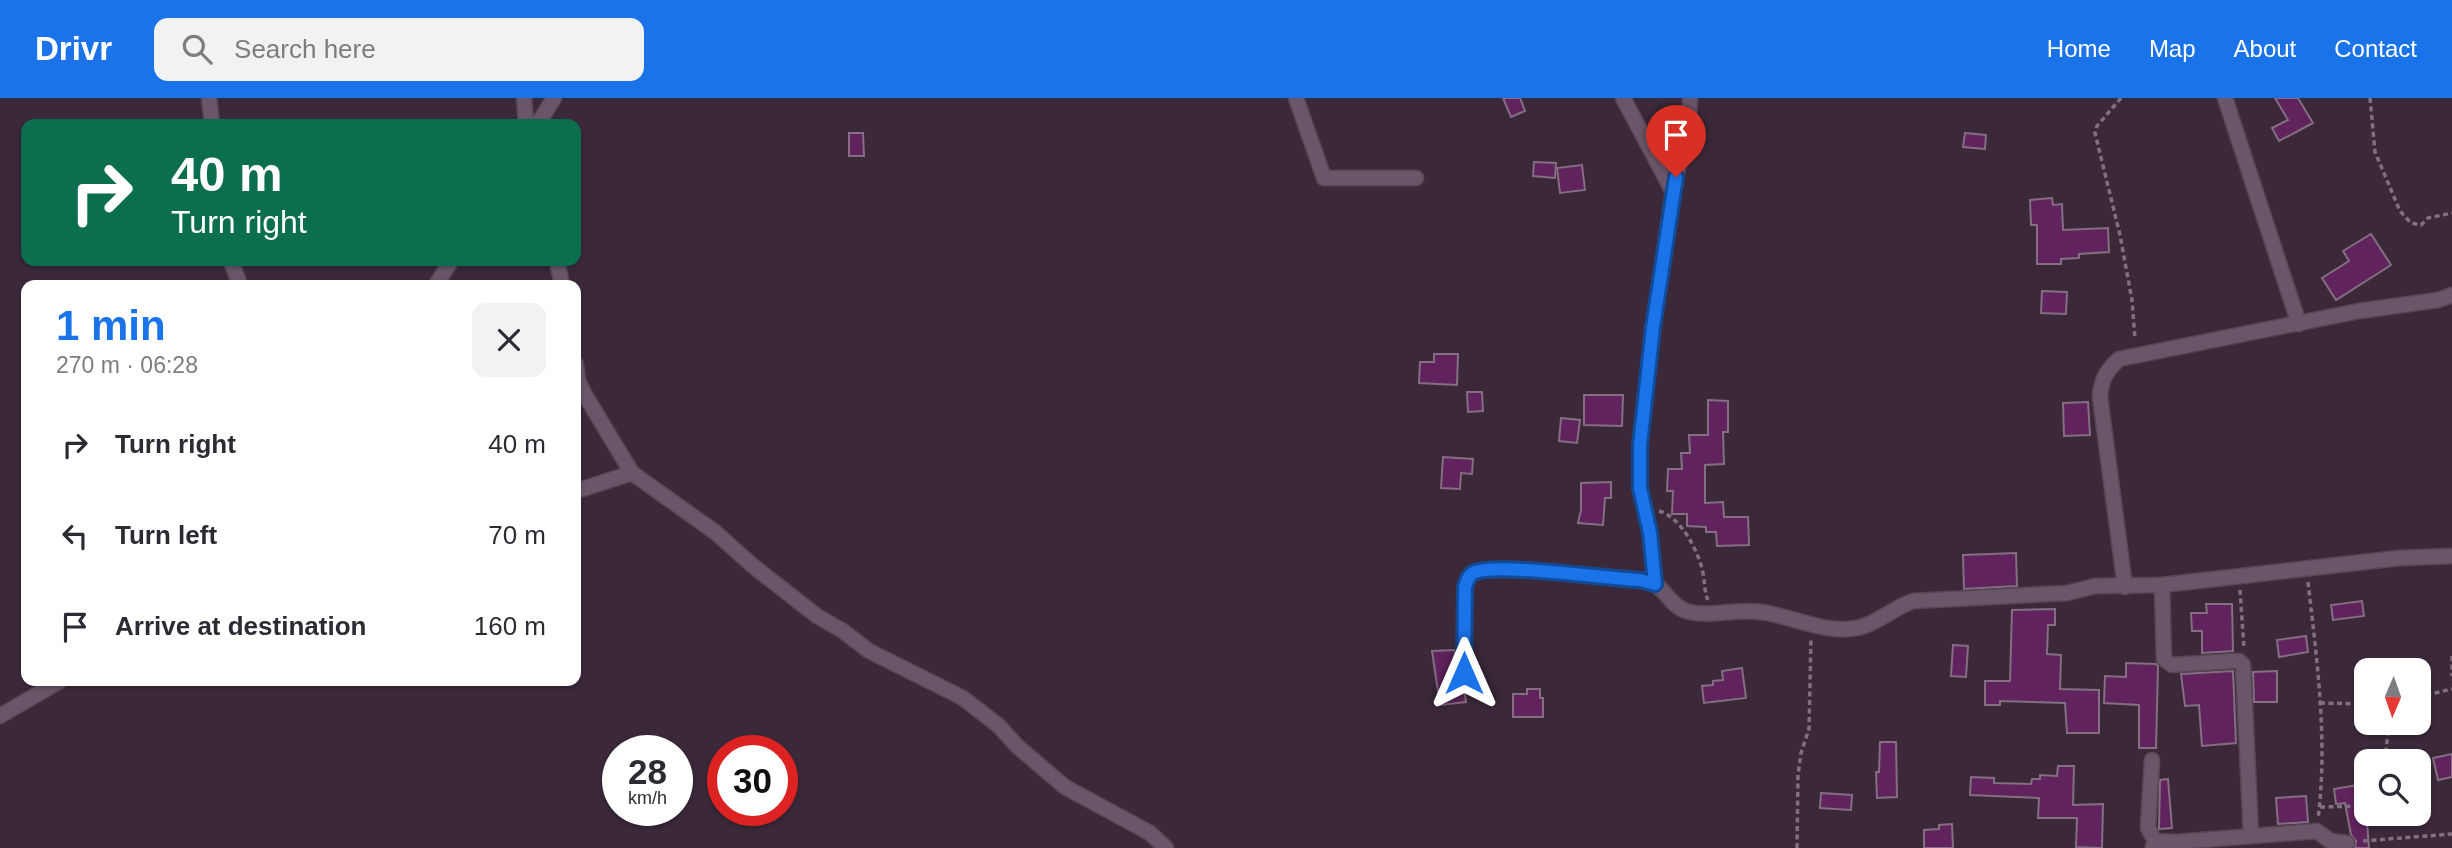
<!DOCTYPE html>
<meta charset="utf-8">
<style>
:root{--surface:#fff;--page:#f2f2f3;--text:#2b2b33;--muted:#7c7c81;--accent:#1a73e8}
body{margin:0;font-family:Helvetica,sans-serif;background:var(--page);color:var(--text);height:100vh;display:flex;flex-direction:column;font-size:26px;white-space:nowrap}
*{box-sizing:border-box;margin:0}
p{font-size:23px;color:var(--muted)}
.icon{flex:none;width:38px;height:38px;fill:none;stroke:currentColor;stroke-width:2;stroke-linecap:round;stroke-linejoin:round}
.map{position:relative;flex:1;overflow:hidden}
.drawer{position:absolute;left:21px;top:182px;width:560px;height:406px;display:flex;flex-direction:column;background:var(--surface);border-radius:14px;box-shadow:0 2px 5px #0004}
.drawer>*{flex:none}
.guide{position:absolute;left:21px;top:21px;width:560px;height:147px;border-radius:14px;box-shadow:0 2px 5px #0004;background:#0b6e4f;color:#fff;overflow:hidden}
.needle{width:46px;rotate:182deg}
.controls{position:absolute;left:2354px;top:560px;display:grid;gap:14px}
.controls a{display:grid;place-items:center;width:77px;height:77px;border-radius:14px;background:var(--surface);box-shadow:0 2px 5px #0004;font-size:35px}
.speed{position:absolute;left:602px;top:637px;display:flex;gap:14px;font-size:35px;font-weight:700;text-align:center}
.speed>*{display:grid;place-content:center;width:91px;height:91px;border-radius:50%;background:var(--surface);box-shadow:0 2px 5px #0004;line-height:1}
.speed small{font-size:18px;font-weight:400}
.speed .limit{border:10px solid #d22;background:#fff;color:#111}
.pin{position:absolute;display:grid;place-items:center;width:60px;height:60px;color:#fff;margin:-72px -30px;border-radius:50% 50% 50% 0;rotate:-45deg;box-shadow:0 0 7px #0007}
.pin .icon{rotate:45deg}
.me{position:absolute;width:77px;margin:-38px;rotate:0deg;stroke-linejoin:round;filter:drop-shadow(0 0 5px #0008)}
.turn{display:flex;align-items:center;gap:24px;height:147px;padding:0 35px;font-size:32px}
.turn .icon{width:91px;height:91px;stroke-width:2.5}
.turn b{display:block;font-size:49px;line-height:60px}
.round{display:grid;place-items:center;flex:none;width:74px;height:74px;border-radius:14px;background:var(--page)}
.overview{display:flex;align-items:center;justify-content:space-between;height:119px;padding:0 35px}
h1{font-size:42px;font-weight:700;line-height:52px;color:var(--accent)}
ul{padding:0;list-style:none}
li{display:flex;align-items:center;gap:21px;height:91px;padding:0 35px}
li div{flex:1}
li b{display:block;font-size:26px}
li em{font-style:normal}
header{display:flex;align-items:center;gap:42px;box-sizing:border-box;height:98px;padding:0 35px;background:var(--accent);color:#fff}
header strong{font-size:33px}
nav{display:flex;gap:38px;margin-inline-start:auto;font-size:24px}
.search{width:490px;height:63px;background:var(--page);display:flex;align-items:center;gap:18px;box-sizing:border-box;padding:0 24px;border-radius:14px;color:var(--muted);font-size:26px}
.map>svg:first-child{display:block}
.building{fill:#60235d;stroke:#846e81;stroke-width:2}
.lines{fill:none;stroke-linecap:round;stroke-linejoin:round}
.street-casing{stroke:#574755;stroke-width:17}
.path{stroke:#81717f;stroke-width:3.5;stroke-dasharray:5 3.5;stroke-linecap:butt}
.street{stroke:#6a5668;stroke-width:14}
.route-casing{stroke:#114b97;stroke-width:18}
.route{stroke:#1a73e8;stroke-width:12}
</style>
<header>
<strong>Drivr</strong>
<div class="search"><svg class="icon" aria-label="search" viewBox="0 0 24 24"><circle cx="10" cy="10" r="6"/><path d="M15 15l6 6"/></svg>Search here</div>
<nav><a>Home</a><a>Map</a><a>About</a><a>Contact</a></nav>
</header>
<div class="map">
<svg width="2452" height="750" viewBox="0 0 2452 750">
<rect width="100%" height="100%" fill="#3b2939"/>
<!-- building -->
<g class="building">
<path d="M1503,0H1520L1525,13L1511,19Z"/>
<path d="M2275,0H2298L2313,25L2279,43L2272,30L2288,22Z"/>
<path d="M849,35H863L864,58H849Z"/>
<path d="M1965,35L1986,37L1985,51L1963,49Z"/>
<path d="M1534,64L1556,65L1555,80L1533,78Z"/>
<path d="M1582,67L1585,92L1560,95L1557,70Z"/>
<path d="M2052,100L2053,107L2062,106L2063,132L2108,130L2109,154L2079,156V160L2061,161V166H2037V127H2031L2030,102Z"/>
<path d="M2371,136L2391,167L2336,202L2322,180L2349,163L2343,153Z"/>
<path d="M2042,193L2067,194L2066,216L2041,215Z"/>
<path d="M1434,256H1458L1457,287L1419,285L1420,264H1434Z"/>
<path d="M1467,294H1482L1483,313L1468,314Z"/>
<path d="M1584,297H1623L1622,328L1584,327Z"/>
<path d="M1708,302L1728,303V334H1723L1724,366L1705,367V405L1723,404L1724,419H1748L1749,447L1717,448L1716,434H1706V429L1687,428V416H1672L1673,393H1667L1668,371H1682L1681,355H1690L1689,337H1708Z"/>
<path d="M2088,304L2090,337L2064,338L2063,305Z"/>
<path d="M1561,320L1580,322L1577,345L1559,343Z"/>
<path d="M1443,359L1473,361L1472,376L1461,375L1460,391L1441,390Z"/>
<path d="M1611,384V400H1605L1603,427L1578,425L1581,412V385Z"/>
<path d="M2016,455L2017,488L1964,491L1963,457Z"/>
<path d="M2362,503L2364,518L2333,522L2331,507Z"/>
<path d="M2206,506H2232L2233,553L2202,555V533H2192L2191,515H2207Z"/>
<path d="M2055,511V527H2048L2047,556L2061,557L2060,591L2099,592V635H2067L2065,605L2000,603V607H1985V583H2010L2012,512Z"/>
<path d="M2306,538L2308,554L2279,559L2277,542Z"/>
<path d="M1953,547L1968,548L1966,579L1951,578Z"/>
<path d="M1455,552L1454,576L1460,584L1461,589H1464L1466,604L1440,607L1432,553Z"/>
<path d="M2126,565L2156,566L2158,568L2156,650H2139V607L2104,605L2105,578L2126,579Z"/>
<path d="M1742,570L1746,600L1704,605L1702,588L1713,587V583L1723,582L1722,573Z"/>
<path d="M2233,573L2236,645L2202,648L2199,607L2185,608L2181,576Z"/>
<path d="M2277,573V604H2254L2253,574Z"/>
<path d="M1527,591H1540V600H1543V619H1513V596H1527Z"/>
<path d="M1880,644H1896L1897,699L1877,700L1876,674H1879Z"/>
<path d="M2452,656V679L2438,682L2433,660Z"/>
<path d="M2058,668H2074L2073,707L2103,706L2102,750L2076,749L2077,720H2038L2039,700L1970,697L1971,679L1994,680V685L2031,686L2032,681H2040V677L2057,678Z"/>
<path d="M2168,681L2172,730L2159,731L2160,682Z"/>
<path d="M2358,687L2362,712L2366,711L2369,750H2355L2356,743L2351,737L2345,705L2336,706L2334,691Z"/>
<path d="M1821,695L1852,697L1851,712L1820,710Z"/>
<path d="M2306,698L2308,724L2278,726L2276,700Z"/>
<path d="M1952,726L1953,750H1924V732L1939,731V727Z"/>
</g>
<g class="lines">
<defs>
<g id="street">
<path d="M209,0L212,26"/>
<path d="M524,0L526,26"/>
<path d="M1296,0L1324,80H1416"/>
<path d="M1623,0L1673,94"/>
<path d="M2225,0L2299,226"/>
<path d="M538,26L554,0"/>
<path d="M231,163L240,187"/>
<path d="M557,163L562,187"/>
<path d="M436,187L451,163"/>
<path d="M576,266L578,283L585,297L632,375L715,434L753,468L817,518L843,533L869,553L963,600L999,628L1017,648L1065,689L1150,735L1166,750"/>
<path d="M576,393L632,375"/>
<path d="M1655,486L1650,435L1640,390V347L1653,229L1673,94L1689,22L1690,0"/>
<path d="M2162,487L2164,561L2172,567L2233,563H2239L2243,567L2251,737"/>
<path d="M2125,489L2100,299C2101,282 2106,273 2119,261L2359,213L2438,202L2452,197"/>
<path d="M1464,575L1465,489C1467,483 1468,478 1474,475C1491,466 1622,480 1649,483C1665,489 1670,508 1686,513C1709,520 1737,510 1761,514C1793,518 1828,538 1861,529C1877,525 1895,509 1913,503L2067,495L2095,488L2162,487L2399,460L2452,458"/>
<path d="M0,618L60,583"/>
<path d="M2152,662L2148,730L2155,743L2153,749"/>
<path d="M2155,743L2176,744L2317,733L2330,743L2347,745L2344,748L2337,750"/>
</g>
</defs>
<!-- street casing -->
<use href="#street" class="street-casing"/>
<!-- path -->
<g class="path">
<path d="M2121,0L2097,28L2095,35L2120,137L2132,202L2135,241"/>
<path d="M2370,0L2375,54L2400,113L2411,125L2421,127L2428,120L2452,115"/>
<path d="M1659,413C1681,419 1699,454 1703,475C1705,485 1704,493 1708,502"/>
<path d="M2308,484C2317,563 2328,642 2318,721"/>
<path d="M2240,492L2244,550"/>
<path d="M2452,558V578"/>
<path d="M2418,599L2452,591"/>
<path d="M2320,605L2366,606"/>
<path d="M2385,663L2389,625"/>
<path d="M2320,709L2365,708L2366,701"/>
<path d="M2363,743L2452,736"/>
<path d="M1797,750L1798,677L1801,655L1809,631L1811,540"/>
</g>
<!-- street -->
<use href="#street" class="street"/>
</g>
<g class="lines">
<defs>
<path id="route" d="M1464,575L1465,489C1467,483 1468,478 1473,475C1495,464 1609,481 1640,482L1655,486L1650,435L1640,390V347L1653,229L1676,79"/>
</defs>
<!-- route casing -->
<use href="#route" class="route-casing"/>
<!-- route -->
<use href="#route" class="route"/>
</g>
</svg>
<div class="controls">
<a><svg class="needle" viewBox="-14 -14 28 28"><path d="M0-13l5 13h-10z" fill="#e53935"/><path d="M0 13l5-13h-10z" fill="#7c7c81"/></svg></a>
<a><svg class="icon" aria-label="search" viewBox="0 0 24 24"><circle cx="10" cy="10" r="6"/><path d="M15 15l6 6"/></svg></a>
</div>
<div class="speed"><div>28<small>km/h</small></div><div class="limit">30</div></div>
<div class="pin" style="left:1676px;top:79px;background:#d93025"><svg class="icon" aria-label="arrive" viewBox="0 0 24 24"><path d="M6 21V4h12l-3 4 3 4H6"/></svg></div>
<svg class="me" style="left:1464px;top:575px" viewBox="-20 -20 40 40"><path d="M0-17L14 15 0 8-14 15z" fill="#1a73e8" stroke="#fff" stroke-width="4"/></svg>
<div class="guide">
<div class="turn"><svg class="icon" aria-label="right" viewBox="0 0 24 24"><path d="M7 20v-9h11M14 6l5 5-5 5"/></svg><div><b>40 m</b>Turn right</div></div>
</div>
<section class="drawer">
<div class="overview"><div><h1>1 min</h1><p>270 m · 06:28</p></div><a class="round"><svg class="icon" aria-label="close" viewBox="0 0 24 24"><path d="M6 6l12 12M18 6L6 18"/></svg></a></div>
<ul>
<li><svg class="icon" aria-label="right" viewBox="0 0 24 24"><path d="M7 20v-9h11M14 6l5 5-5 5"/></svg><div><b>Turn right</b></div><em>40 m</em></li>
<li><svg class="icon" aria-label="left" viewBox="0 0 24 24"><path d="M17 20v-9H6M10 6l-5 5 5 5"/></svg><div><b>Turn left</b></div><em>70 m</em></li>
<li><svg class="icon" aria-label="arrive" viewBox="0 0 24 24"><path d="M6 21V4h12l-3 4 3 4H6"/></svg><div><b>Arrive at destination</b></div><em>160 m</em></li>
</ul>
</section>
</div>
